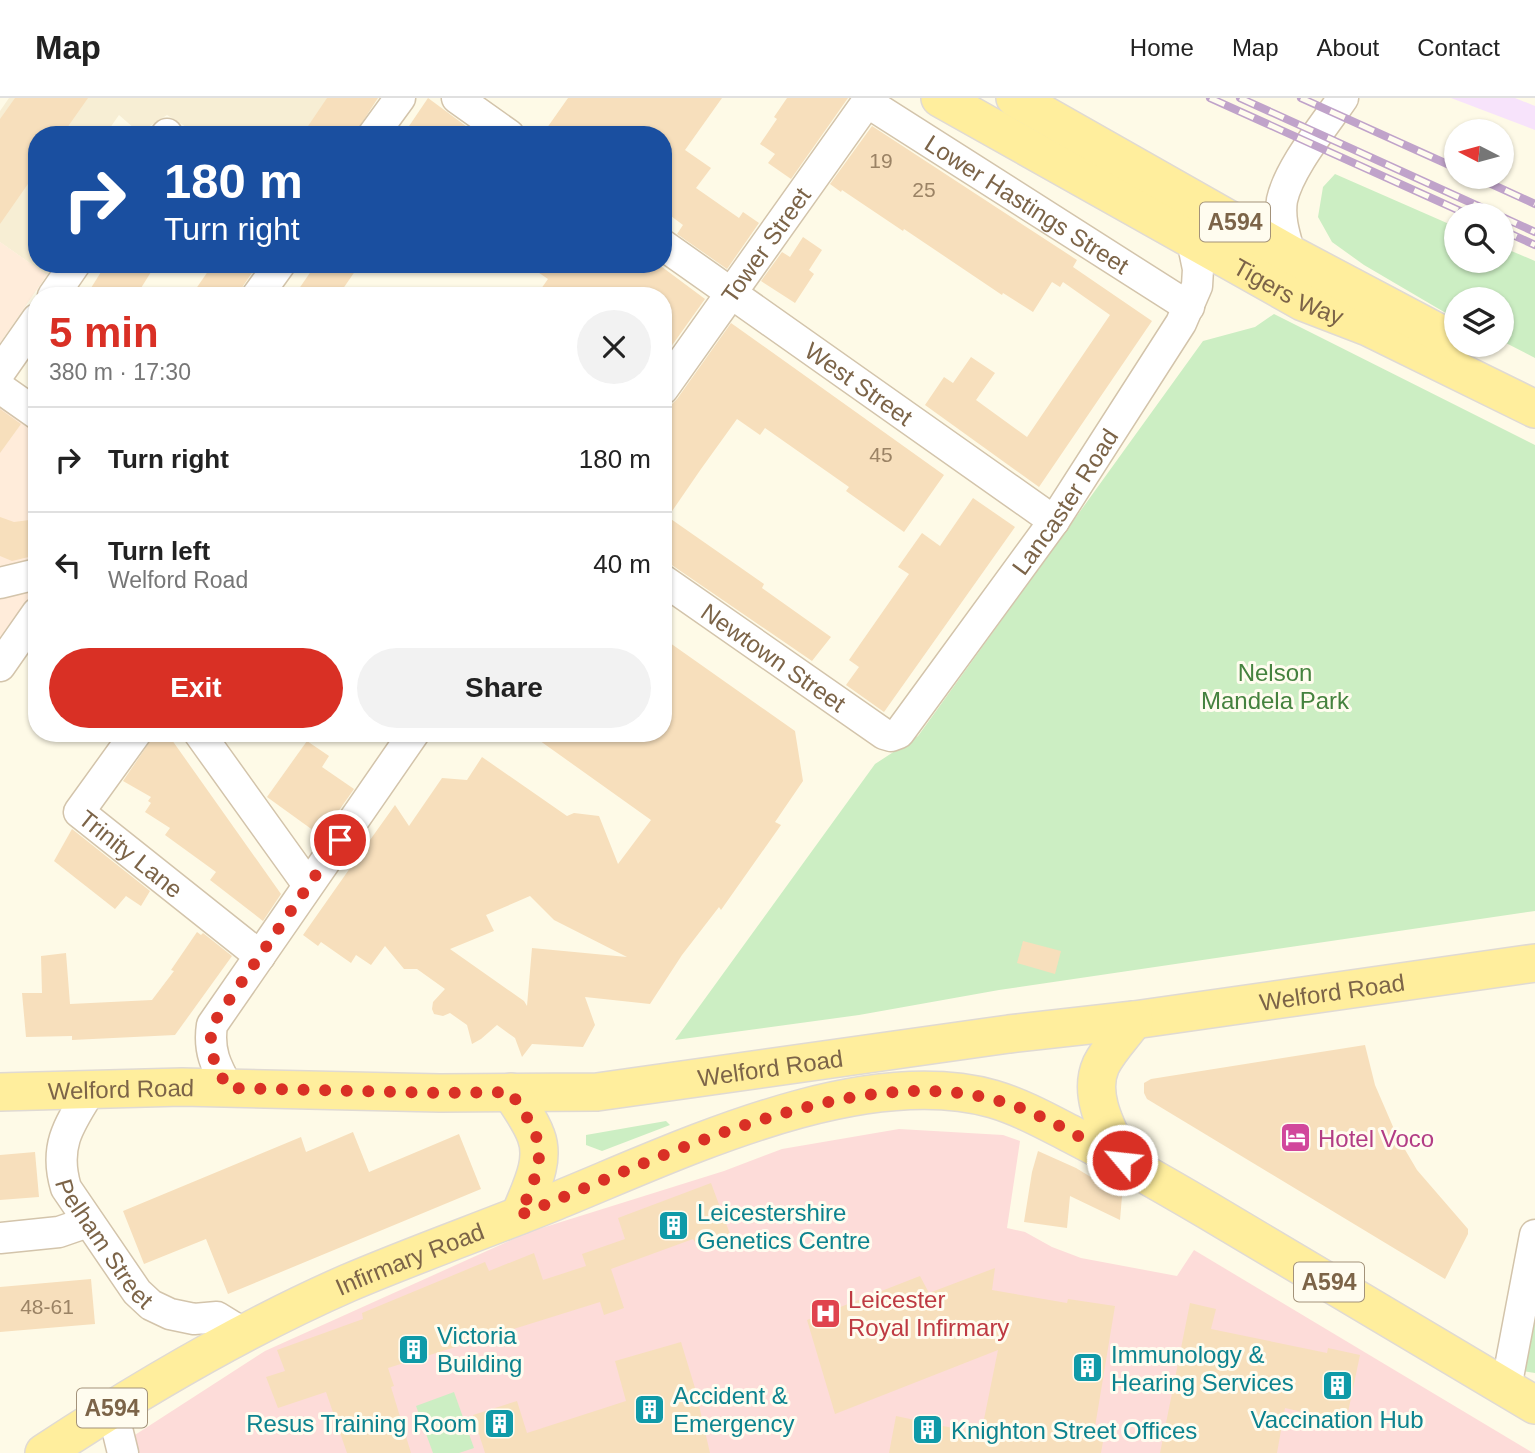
<!DOCTYPE html>
<meta charset="utf-8">
<style>
:root{--surface:#fff;--page:#f2f2f2;--text:#222;--muted:#767676;--line:#e0e0e0;--accent:#d93025}
body{margin:0;font-family:Arial,sans-serif;background:var(--page);color:var(--text);height:100vh;display:flex;flex-direction:column;font-size:26px;white-space:nowrap}
*{box-sizing:border-box;margin:0}
p{font-size:23px;color:var(--muted)}
.icon{flex:none;width:38px;height:38px;fill:none;stroke:currentColor;stroke-width:2;stroke-linecap:round;stroke-linejoin:round}
.map{position:relative;flex:1;overflow:hidden}
.side{position:absolute;left:28px;top:189px;width:644px;height:455px;display:flex;flex-direction:column;background:var(--surface);border-radius:28px;box-shadow:0 2px 5px #0004}
.side>*{flex:none}
.banner{position:absolute;left:28px;top:28px;width:644px;height:147px;border-radius:28px;box-shadow:0 2px 5px #0004;background:#1a4fa0;color:#fff;overflow:hidden}
.needle{width:46px;rotate:276deg}
.fabs{position:absolute;left:1444px;top:21px;display:grid;gap:14px}
.fabs a{display:grid;place-items:center;width:70px;height:70px;border-radius:50%;background:var(--surface);box-shadow:0 2px 5px #0004;font-size:35px}
.pin{position:absolute;display:grid;place-items:center;width:60px;height:60px;color:#fff;margin:-30px;border:4px solid #fff;border-radius:50%;box-shadow:0 2px 7px #0007}
.me{position:absolute;width:77px;margin:-38px;rotate:298deg;stroke-linejoin:round;filter:drop-shadow(0 0 5px #0008)}
.turn{display:flex;align-items:center;gap:24px;height:147px;padding:0 21px;font-size:32px}
.turn .icon{width:91px;height:91px;stroke-width:2.5}
.turn b{display:block;font-size:49px;line-height:60px}
.round{display:grid;place-items:center;flex:none;width:74px;height:74px;border-radius:37px;background:var(--page)}
.headline{display:flex;align-items:center;justify-content:space-between;height:119px;padding:0 21px}
h1{font-size:42px;font-weight:700;line-height:52px;color:var(--accent)}
.button{display:flex;gap:14px;margin-top:auto;padding:14px 21px}
.button a{flex:1;height:80px;border-radius:42px;background:var(--accent);color:#fff;font-size:28px;font-weight:700;line-height:80px;text-align:center}
.button a+a{background:var(--page);color:var(--text)}
ul{padding:0;list-style:none}
li{display:flex;align-items:center;gap:21px;height:105px;padding:0 21px;border-top:2px solid var(--line)}
li div{flex:1}
li b{display:block;font-size:26px}
li em{font-style:normal}
header{display:flex;align-items:center;gap:42px;box-sizing:border-box;height:98px;padding:0 35px;background:var(--surface);border-bottom:2px solid var(--line)}
header strong{font-size:33px}
nav{display:flex;gap:38px;margin-inline-start:auto;font-size:24px}
.map>svg:first-child{display:block}
.residential{fill:#f7eed4}
.commercial{fill:#ffecda}
.education{fill:#f7e3fb}
.medical{fill:#fddcd9}
.green{fill:#cceec3}
.building{fill:#f7dfbc;fill-rule:evenodd}
.lines{fill:none;stroke-linecap:round;stroke-linejoin:round}
.minor-casing{stroke:#d3c4ab;stroke-width:33}
.major-casing{stroke:#e0dad3;stroke-width:40}
.minor{stroke:#fff;stroke-width:30}
.major{stroke:#ffee9d;stroke-width:37}
.rail-casing{stroke:#c0a3ca;stroke-width:8}
.rail{stroke:#fffcef;stroke-width:5;stroke-dasharray:16;stroke-linecap:butt}
.route{stroke:#d93025;stroke-width:12;stroke-dasharray:0 21.6}
.labels{text-anchor:middle;dominant-baseline:central;stroke-width:6;stroke-linejoin:round;paint-order:stroke}
.number-label{font-size:21px;fill:#9b8365}
.shield{fill:#fffcef;stroke:#a3927a;stroke-width:2}
.shield-label{font-size:23px;font-weight:bold;fill:#7c6448}
.street-label{font-size:24px;fill:#7c6448;stroke:#fffcef}
.park-label{font-size:24px;fill:#45823e;stroke:#fffcef}
.hotel-label{font-size:24px;fill:#b23c85;stroke:#fffcef;text-anchor:start}
.culture-label{font-size:24px;fill:#0d838f;stroke:#fffcef;text-anchor:start}
.health-label{font-size:24px;fill:#be3a42;stroke:#fffcef;text-anchor:start}
</style>
<header>
<strong>Map</strong>
<nav><a>Home</a><a>Map</a><a>About</a><a>Contact</a></nav>
</header>
<div class="map">
<svg width="1535" height="1355" viewBox="0 0 1535 1355">
<rect width="100%" height="100%" fill="#fefae7"/>
<!-- residential -->
<path class="residential" d="M9,0H374L349,37H188L191,32L167,17L145,31H135L119,17L105,37H37V166H54L47,177L0,144V13Z"/>
<!-- commercial -->
<g class="commercial">
<path d="M0,144L47,177L0,245Z"/>
<path d="M0,304L37,330V467L0,475Z"/>
<path d="M37,492V498L0,549V500Z"/>
</g>
<!-- education -->
<path class="education" d="M1451,0H1515L1535,8V32Z"/>
<!-- medical -->
<path class="medical" d="M899,1031L1003,1037L1020,1043L1007,1130L1025,1134L1052,1149L1081,1160L1177,1178L1194,1152L1533,1355H107L265,1253L529,1134L724,1073L782,1051Z"/>
<!-- green -->
<g class="green">
<path d="M1335,76L1456,129V163H1502V149L1535,163V260L1502,243V201H1456V221L1364,167L1332,144L1318,119L1323,89Z"/>
<path d="M1274,216L1535,347V813L999,892L859,917L675,942L875,666L918,638L1203,243L1255,229Z"/>
<path d="M666,1023L670,1027L602,1053L586,1047V1037Z"/>
<path d="M1535,1207V1275L1522,1273Z"/>
<path d="M454,1294L474,1350L459,1355H433L416,1308Z"/>
</g>
<!-- building -->
<g class="building">
<path d="M15,0H88L62,37H37V73L0,126V21Z"/>
<path d="M327,0H378L354,37H302Z"/>
<path d="M428,0L447,14L478,37H403Z"/>
<path d="M568,0H722L685,52L711,70L696,90L739,120L743,114L759,125L727,171L677,136L683,127L663,112V37H542Z"/>
<path d="M787,0H848L791,81L768,65L775,56L760,46L777,21L774,19Z"/>
<path d="M872,28L1077,162L1073,169L1152,223L1039,389L925,307L944,279L953,285L971,259L995,275L976,302L1027,339L1110,217L1063,184L1060,189L1052,184L1033,214L1003,195L1002,197L904,131L903,133L842,92L841,94L830,86Z"/>
<path d="M803,139L822,152L809,172L814,176L795,205L761,183L782,154L790,159Z"/>
<path d="M106,166H156L136,198H86Z"/>
<path d="M213,166H258L243,188L240,198H191Z"/>
<path d="M316,166H360L338,198H294Z"/>
<path d="M526,166H658L705,201L663,260V198H536L548,181Z"/>
<path d="M731,225L944,377L904,434L846,393L849,389L765,330L760,337L737,321L701,371L668,419L764,486L762,490L831,539L812,563L663,461V308L671,307L677,301Z"/>
<path d="M0,311L21,326L0,355Z"/>
<path d="M973,400L1015,429L884,614L846,587L859,569L849,562L909,476L898,469L922,435L940,448Z"/>
<path d="M0,419L14,424L37,421V457L12,463L0,458Z"/>
<path d="M663,540L795,633L803,683L775,724L781,727L721,812L719,809L682,857L650,906L585,899L595,927L583,949L532,946L522,959L515,940L497,927L481,941L472,946L467,927L450,915L443,918L434,916L432,911L433,904L445,891L417,871H404L385,848L371,867L356,857L351,865L321,844L318,848L303,837L355,763L354,753L365,749L395,707L409,728L442,680L467,682L482,659L567,718L574,715L599,718L618,766L651,722L529,635H663ZM530,798L554,822L627,859L532,850L527,908L524,903L450,851L494,833L486,817Z"/>
<path d="M161,635H167L281,796L263,823L210,782L216,774L165,737L170,730L145,714L151,705L148,703L151,699L123,683L151,642Z"/>
<path d="M307,643L329,658L322,669L354,691L321,738L267,699Z"/>
<path d="M72,731L150,793L141,808L126,798L115,811L54,763Z"/>
<path d="M197,834L201,837L203,835L232,858L175,937L72,942V938L26,939L22,895H42L41,858L66,855L70,906L152,902L174,873L171,872Z"/>
<path d="M1023,843L1061,853L1055,876L1017,865Z"/>
<path d="M1365,947L1375,987L1397,1038L1417,1072L1468,1131V1136L1445,1181L1147,1001L1144,995V985L1151,981Z"/>
<path d="M353,1034L369,1074L459,1036L481,1091L228,1196L206,1141L144,1166L123,1113L301,1039L306,1054Z"/>
<path d="M1038,1053L1076,1070L1122,1098L1120,1122L1070,1098L1067,1130L1024,1124L1032,1074Z"/>
<path d="M35,1054L39,1099L0,1102V1057Z"/>
<path d="M711,1085L730,1136L699,1150L693,1141L611,1171L624,1210L604,1217L600,1204L388,1270L394,1288L391,1289L411,1355H347L326,1294L278,1310L266,1279L285,1273L277,1252L363,1221L362,1215L485,1164L489,1173L534,1155L543,1182L586,1168L582,1156L625,1141L618,1120Z"/>
<path d="M995,1170L992,1192L1067,1205L1068,1201L1115,1208L1094,1335L1104,1338L1101,1355H889L896,1318L981,1336L998,1252L835,1316L807,1222L920,1178L929,1195Z"/>
<path d="M91,1181L95,1226L0,1234V1189Z"/>
<path d="M1190,1205L1216,1211L1211,1231L1327,1255L1328,1250L1360,1257L1346,1324L1285,1310L1277,1355H1160Z"/>
<path d="M681,1244L695,1290L710,1355H485L473,1317L517,1303L527,1335L626,1303L615,1263Z"/>
</g>
<g class="lines">
<defs>
<g id="minor">
<path d="M457,0L509,37"/>
<path d="M166,37L167,36"/>
<path d="M373,37L400,0"/>
<path id="s1" d="M663,147L1054,423"/>
<path d="M1290,156C1285,138 1279,121 1282,102C1289,70 1324,28 1343,0"/>
<path d="M53,198L75,166"/>
<path d="M257,198L280,166"/>
<path d="M0,274L37,221"/>
<path d="M0,290L37,316"/>
<path id="s2" d="M663,291L867,4L1189,209"/>
<path id="s3" d="M663,482L884,636L891,638L899,635L1054,423L1181,225L1197,188L1198,171L1192,142"/>
<path d="M0,485L37,476"/>
<path d="M0,568L37,515"/>
<path id="s4" d="M136,635L79,714L260,858"/>
<path d="M199,635L308,787"/>
<path id="s5" d="M92,990C70,1025 53,1047 66,1090L137,1194L151,1207L170,1216L194,1221L217,1219L243,1235"/>
<path d="M228,990C216,968 208,953 212,927L414,635"/>
<path d="M0,1140L59,1134L88,1124"/>
<path d="M1506,1290L1535,1137"/>
<path d="M112,1310L123,1355"/>
</g>
<g id="major">
<path id="s6" d="M940,0L1303,204L1368,229L1535,311"/>
<path d="M1015,0L1290,156L1456,244"/>
<path id="s7" d="M0,994L182,989L440,995L597,994L1009,936L1134,922L1535,865"/>
<path d="M511,994C519,1008 531,1023 536,1038C546,1064 529,1093 520,1117"/>
<path d="M1122,1062C1109,1034 1087,998 1101,967C1109,951 1123,937 1134,922"/>
<path id="s8" d="M44,1355C141,1291 241,1232 348,1185C416,1156 487,1131 556,1103C679,1053 860,964 993,1001C1020,1009 1044,1022 1069,1035C1116,1059 1161,1085 1207,1112C1316,1177 1426,1241 1535,1307"/>
</g>
</defs>
<!-- minor casing -->
<use href="#minor" class="minor-casing"/>
<!-- major casing -->
<use href="#major" class="major-casing"/>
<!-- minor -->
<use href="#minor" class="minor"/>
<!-- major -->
<use href="#major" class="major"/>
<defs>
<g id="rail">
<path d="M1210,0L1469,117"/>
<path d="M1240,0L1498,117"/>
<path d="M1301,0L1456,70"/>
<path d="M1476,79L1535,106"/>
<path d="M1502,119L1535,134"/>
<path d="M1502,132L1535,147"/>
</g>
</defs>
<!-- rail casing -->
<use href="#rail" class="rail-casing"/>
<!-- rail -->
<use href="#rail" class="rail"/>
</g>
<g class="lines">
<!-- route -->
<path class="route" d="M340,742L212,927C208,955 215,967 228,990L440,995L511,994C519,1008 531,1023 536,1038C546,1064 529,1094 520,1117C654,1063 847,964 992,1001C1038,1012 1080,1040 1122,1062"/>
</g>
<!-- icons -->
<defs>
<symbol id="hotel-square" viewBox="-11 -11 22 22"><rect x="-9" y="-9" width="18" height="18" rx="4" fill="#d1479c" stroke="#fffcef"/><path d="M-6-4.5h1.5V1H6V5H4.5V3h-9V5H-6ZM-4 0a1.8 1.8 0 1 1 3.6 0ZM.5 0V-2.5h3Q6-2.5 6 0Z" fill="#fff"/></symbol>
<symbol id="building-square" viewBox="-11 -11 22 22"><rect x="-9" y="-9" width="18" height="18" rx="4" fill="#0f9aa8" stroke="#fffcef"/><path d="M-4-6H4V6H1V3H-1V6H-4ZM-2.5-4.3h1.7v1.8h-1.7ZM.8-4.3h1.7v1.8H.8ZM-2.5-1h1.7V.8h-1.7ZM.8-1h1.7V.8H.8Z" fill="#fff"/></symbol>
<symbol id="hospital-square" viewBox="-11 -11 22 22"><rect x="-9" y="-9" width="18" height="18" rx="4" fill="#e0444e" stroke="#fffcef"/><path d="M-5-5h3v3.5h4V-5h3V5h-3V1.5h-4V5h-3Z" fill="#fff"/></symbol>
</defs>
<g fill-rule="evenodd">
<use href="#hotel-square" x="1278" y="1022" width="35" height="35"/>
<use href="#building-square" x="656" y="1110" width="35" height="35"/>
<use href="#hospital-square" x="808" y="1198" width="35" height="35"/>
<use href="#building-square" x="396" y="1234" width="35" height="35"/>
<use href="#building-square" x="1070" y="1252" width="35" height="35"/>
<use href="#building-square" x="1320" y="1270" width="35" height="35"/>
<use href="#building-square" x="632" y="1294" width="35" height="35"/>
<use href="#building-square" x="482" y="1308" width="35" height="35"/>
<use href="#building-square" x="910" y="1314" width="35" height="35"/>
</g>
<g class="labels">
<!-- number labels -->
<g class="number-label">
<text x="881" y="62">19</text>
<text x="924" y="91">25</text>
<text x="881" y="356">45</text>
<text x="47" y="1208">48-61</text>
</g>
<!-- shield labels -->
<g class="shield">
<rect x="1200" y="104.5" width="70" height="39" rx="5"/>
<rect x="1294" y="1164.5" width="70" height="39" rx="5"/>
<rect x="77" y="1290.5" width="70" height="39" rx="5"/>
</g>
<g class="shield-label">
<text x="1235" y="124">A594</text>
<text x="1329" y="1184">A594</text>
<text x="112" y="1310">A594</text>
</g>
<!-- street labels -->
<g class="street-label">
<text stroke="none"><textPath href="#s2" startOffset="542">Lower Hastings Street</textPath></text>
<text stroke="none"><textPath href="#s2" startOffset="177">Tower Street</textPath></text>
<text stroke="none"><textPath href="#s6" startOffset="399">Tigers Way</textPath></text>
<text stroke="none"><textPath href="#s1" startOffset="240">West Street</textPath></text>
<text stroke="none"><textPath href="#s3" startOffset="570">Lancaster Road</textPath></text>
<text stroke="none"><textPath href="#s3" startOffset="135">Newtown Street</textPath></text>
<text stroke="none"><textPath href="#s4" startOffset="164">Trinity Lane</textPath></text>
<text stroke="none"><textPath href="#s7" startOffset="1339">Welford Road</textPath></text>
<text stroke="none"><textPath href="#s7" startOffset="772">Welford Road</textPath></text>
<text stroke="none"><textPath href="#s7" startOffset="121">Welford Road</textPath></text>
<text stroke="none"><textPath href="#s5" startOffset="175">Pelham Street</textPath></text>
<text stroke="none"><textPath href="#s8" startOffset="415">Infirmary Road</textPath></text>
</g>
<!-- park labels -->
<g class="park-label">
<text x="1275" y="574">Nelson<tspan x="1275" dy="28">Mandela Park</tspan></text>
</g>
<!-- hotel labels -->
<g class="hotel-label">
<text x="1318" y="1040">Hotel Voco</text>
</g>
<!-- culture labels -->
<g class="culture-label">
<text x="697" y="1114">Leicestershire<tspan x="697" dy="28">Genetics Centre</tspan></text>
<text x="437" y="1237">Victoria<tspan x="437" dy="28">Building</tspan></text>
<text x="1111" y="1256">Immunology &amp;<tspan x="1111" dy="28">Hearing Services</tspan></text>
<text x="673" y="1297">Accident &amp;<tspan x="673" dy="28">Emergency</tspan></text>
<text x="1337" y="1321" text-anchor="middle">Vaccination Hub</text>
<text x="477" y="1325" text-anchor="end">Resus Training Room</text>
<text x="951" y="1332">Knighton Street Offices</text>
</g>
<!-- health labels -->
<g class="health-label">
<text x="848" y="1201">Leicester<tspan x="848" dy="28">Royal Infirmary</tspan></text>
</g>
</g>
</svg>
<div class="fabs">
<a><svg class="needle" viewBox="-14 -14 28 28"><path d="M0-13l5 13h-10z" fill="#e53935"/><path d="M0 13l5-13h-10z" fill="#767676"/></svg></a>
<a><svg class="icon" aria-label="search" viewBox="0 0 24 24"><circle cx="10" cy="10" r="6"/><path d="M15 15l6 6"/></svg></a>
<a><svg class="icon" aria-label="layers" viewBox="0 0 24 24"><path d="M12 4l9 5-9 5-9-5zM3 14l9 5 9-5"/></svg></a>
</div>
<div class="pin" style="left:340px;top:742px;background:#d93025"><svg class="icon" aria-label="arrive" viewBox="0 0 24 24"><path d="M6 21V4h12l-3 4 3 4H6"/></svg></div>
<svg class="me" style="left:1122px;top:1062px" viewBox="-20 -20 40 40"><circle r="17" fill="#d93025" stroke="#fff" stroke-width="3"/><path d="M0-11L8 9 0 5-8 9z" fill="#fff"/></svg>
<div class="banner">
<div class="turn"><svg class="icon" aria-label="right" viewBox="0 0 24 24"><path d="M7 20v-9h11M14 6l5 5-5 5"/></svg><div><b>180 m</b>Turn right</div></div>
</div>
<section class="side">
<div class="headline"><div><h1>5 min</h1><p>380 m · 17:30</p></div><a class="round"><svg class="icon" aria-label="close" viewBox="0 0 24 24"><path d="M6 6l12 12M18 6L6 18"/></svg></a></div>
<ul>
<li><svg class="icon" aria-label="right" viewBox="0 0 24 24"><path d="M7 20v-9h11M14 6l5 5-5 5"/></svg><div><b>Turn right</b></div><em>180 m</em></li>
<li><svg class="icon" aria-label="left" viewBox="0 0 24 24"><path d="M17 20v-9H6M10 6l-5 5 5 5"/></svg><div><b>Turn left</b><p>Welford Road</p></div><em>40 m</em></li>
</ul>
<div class="button"><a>Exit</a><a>Share</a></div>
</section>
</div>
